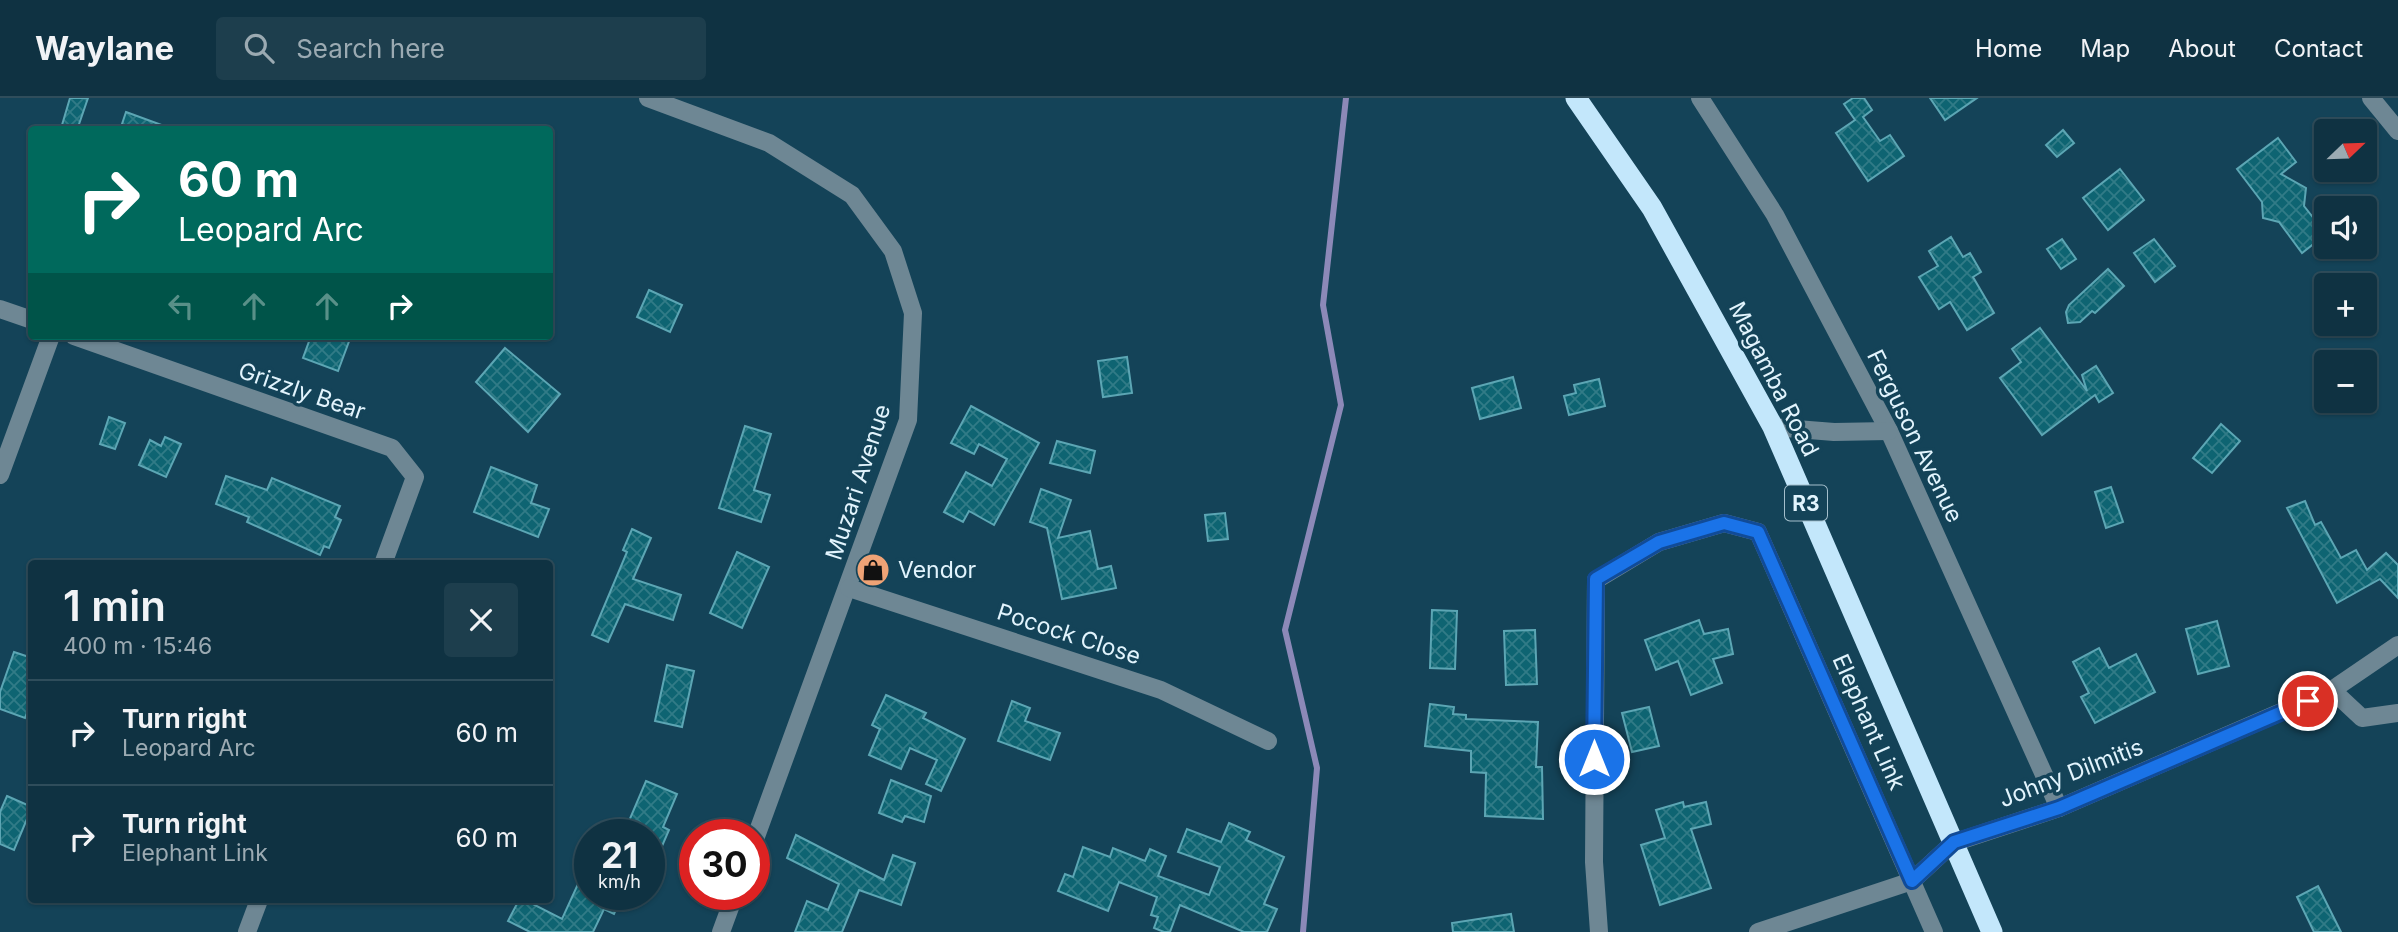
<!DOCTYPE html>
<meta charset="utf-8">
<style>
:root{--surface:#0f3242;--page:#1d3e4d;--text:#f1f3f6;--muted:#9baab2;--line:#2f4d5b}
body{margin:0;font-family:Inter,sans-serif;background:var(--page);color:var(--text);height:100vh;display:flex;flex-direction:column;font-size:26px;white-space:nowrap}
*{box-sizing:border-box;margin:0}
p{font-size:23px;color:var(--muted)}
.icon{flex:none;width:38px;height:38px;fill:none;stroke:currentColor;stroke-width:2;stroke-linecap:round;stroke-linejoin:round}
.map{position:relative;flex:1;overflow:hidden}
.drawer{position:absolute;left:28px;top:462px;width:525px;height:343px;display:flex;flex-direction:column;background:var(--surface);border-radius:7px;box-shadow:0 2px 5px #0004,0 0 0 2px var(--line)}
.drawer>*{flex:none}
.banner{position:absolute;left:28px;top:28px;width:525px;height:214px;border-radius:7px;box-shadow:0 2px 5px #0004,0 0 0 2px var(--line);background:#00695c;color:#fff;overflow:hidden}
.needle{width:46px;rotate:67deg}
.fabs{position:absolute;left:2314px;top:21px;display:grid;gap:14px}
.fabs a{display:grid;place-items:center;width:63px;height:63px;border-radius:7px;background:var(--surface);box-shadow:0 2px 5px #0004,0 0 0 2px var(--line);font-size:35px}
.speed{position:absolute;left:574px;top:721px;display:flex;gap:14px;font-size:35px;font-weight:700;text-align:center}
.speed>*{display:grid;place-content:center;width:91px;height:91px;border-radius:50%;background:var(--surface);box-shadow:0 2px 5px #0004,0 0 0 2px var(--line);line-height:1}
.speed small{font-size:18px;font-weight:400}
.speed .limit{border:10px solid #d22;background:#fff;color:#111}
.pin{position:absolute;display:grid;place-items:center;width:60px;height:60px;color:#fff;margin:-30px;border:4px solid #fff;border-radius:50%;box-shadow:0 2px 7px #0007}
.me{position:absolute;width:77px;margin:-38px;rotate:0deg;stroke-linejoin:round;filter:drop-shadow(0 0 5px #0008)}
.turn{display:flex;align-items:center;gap:24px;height:147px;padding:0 35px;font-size:32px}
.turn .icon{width:91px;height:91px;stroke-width:2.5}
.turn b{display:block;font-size:49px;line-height:60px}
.lanes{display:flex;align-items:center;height:66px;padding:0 35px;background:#0003;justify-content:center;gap:35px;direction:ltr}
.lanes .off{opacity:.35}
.round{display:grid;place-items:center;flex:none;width:74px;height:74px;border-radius:7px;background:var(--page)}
.overview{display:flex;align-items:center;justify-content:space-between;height:119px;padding:0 35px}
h1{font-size:42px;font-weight:600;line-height:52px}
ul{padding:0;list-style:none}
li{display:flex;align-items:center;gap:21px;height:105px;padding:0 35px;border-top:2px solid var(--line)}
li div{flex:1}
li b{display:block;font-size:26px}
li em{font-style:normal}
header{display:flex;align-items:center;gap:42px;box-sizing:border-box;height:98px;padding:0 35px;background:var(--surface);border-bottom:2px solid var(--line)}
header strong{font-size:33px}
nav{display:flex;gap:38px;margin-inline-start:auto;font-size:24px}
.search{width:490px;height:63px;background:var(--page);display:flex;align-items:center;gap:18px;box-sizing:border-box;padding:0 24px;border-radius:7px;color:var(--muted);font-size:26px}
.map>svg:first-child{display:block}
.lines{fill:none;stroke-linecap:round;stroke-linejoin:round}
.stream{stroke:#8c89b8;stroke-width:6}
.building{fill:url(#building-cross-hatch);stroke:#5ca6b4;stroke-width:2}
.minor{stroke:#6e8794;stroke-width:18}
.highway{stroke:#c3e7fb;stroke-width:21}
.route-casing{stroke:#114b97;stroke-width:18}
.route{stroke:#1a73e8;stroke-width:12}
.labels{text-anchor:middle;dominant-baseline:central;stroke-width:7;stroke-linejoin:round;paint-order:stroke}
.shield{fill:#144358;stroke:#a4bfcc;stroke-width:2}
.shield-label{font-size:21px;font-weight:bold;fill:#e2f4fd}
.street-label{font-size:23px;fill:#e2f4fd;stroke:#144358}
.poi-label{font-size:23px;fill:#e2f4fd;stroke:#144358;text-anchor:start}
</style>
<header>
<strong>Waylane</strong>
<div class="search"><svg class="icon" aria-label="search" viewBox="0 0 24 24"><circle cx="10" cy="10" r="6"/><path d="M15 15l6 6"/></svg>Search here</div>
<nav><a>Home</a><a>Map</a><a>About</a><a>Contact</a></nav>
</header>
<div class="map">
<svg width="2398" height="834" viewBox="0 0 2398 834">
<defs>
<pattern id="building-cross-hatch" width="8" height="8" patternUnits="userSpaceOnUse" patternTransform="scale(1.75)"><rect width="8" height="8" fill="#0e6472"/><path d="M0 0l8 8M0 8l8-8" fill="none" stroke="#317b87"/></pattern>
</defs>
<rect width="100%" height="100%" fill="#144358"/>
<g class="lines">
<!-- stream -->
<path class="stream" d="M1303,834L1317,670L1285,532L1341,307L1323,207L1346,0"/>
</g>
<!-- building -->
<g class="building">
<path d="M70,0H88L77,32L62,27Z"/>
<path d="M1853,0H1864L1872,12L1863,19L1880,43L1890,37L1904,58L1868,83L1836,35L1855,22L1844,6Z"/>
<path d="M1930,0H1977L1945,22Z"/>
<path d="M126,14L170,30L169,32H120Z"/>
<path d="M2063,32L2074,45L2057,59L2046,47Z"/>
<path d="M2278,40L2296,64L2281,76L2306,90L2304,108L2326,136L2302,155L2279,124L2263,120L2262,104L2237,71Z"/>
<path d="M2120,71L2144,102L2108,132L2083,100Z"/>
<path d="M1951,139L1963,159L1970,155L1981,174L1973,179L1994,215L1967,232L1950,204L1939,211L1919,179L1938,168L1929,153Z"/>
<path d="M2062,141L2076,161L2061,171L2047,151Z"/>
<path d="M2154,141L2175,168L2155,184L2134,155Z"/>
<path d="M2108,171L2124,188L2095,215L2092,213L2080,224L2068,225L2066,214L2069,207Z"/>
<path d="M649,192L682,207L670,234L637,219Z"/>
<path d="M2040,230L2087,293L2082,277L2096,268L2113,295L2099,304L2095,297L2042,337L2000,280L2021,264L2012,251Z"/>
<path d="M311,238H351L338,273L303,260Z"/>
<path d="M505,250L560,296L528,334L476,284Z"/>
<path d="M1127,259L1132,295L1103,299L1098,263Z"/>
<path d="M1513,279L1521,310L1480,321L1472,290Z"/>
<path d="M1599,281L1605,308L1569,317L1564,298L1576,295L1574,287Z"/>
<path d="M971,308L1039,345L994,427L969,413L963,424L944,414L966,374L992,388L1007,361L979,346L974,356L951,345Z"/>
<path d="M109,319L125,325L115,351L100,346Z"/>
<path d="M2221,326L2240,343L2212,375L2193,360Z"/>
<path d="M745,328L771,336L754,392L770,397L761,424L719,410Z"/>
<path d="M165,339L181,346L166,379L139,367L150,342L161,348Z"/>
<path d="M1057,343L1095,353L1090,375L1050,365Z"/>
<path d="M491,369L537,387L531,405L549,411L538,439L474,414Z"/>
<path d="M226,378L267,392L272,380L340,408L335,419L341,422L329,450L324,448L320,457L247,424L249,419L216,406Z"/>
<path d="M2111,389L2123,424L2106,430L2095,394Z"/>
<path d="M1041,391L1071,402L1058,440L1090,433L1098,471L1111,468L1116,490L1062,501L1047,430L1030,424Z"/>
<path d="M2305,403L2315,427L2321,424L2341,460L2356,452L2367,472L2386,455L2398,467V500L2380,481L2337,505L2287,410Z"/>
<path d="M1225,415L1228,441L1208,443L1205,417Z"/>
<path d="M632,431L651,440L633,481L681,497L673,522L625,506L608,544L592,537L627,454L623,452Z"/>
<path d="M737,454L769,469L742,530L710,515Z"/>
<path d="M1432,512L1457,513L1455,571L1430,570Z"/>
<path d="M1699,522L1704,536L1728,531L1733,556L1713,561L1722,585L1691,597L1678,563L1656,572L1645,542Z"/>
<path d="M2217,523L2229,568L2198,576L2186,531Z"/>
<path d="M1535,532L1537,586L1506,587L1504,533Z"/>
<path d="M2099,550L2109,570L2136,556L2155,594L2095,625L2081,599L2089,595L2073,564Z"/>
<path d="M14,554L32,560V601L25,620L0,611V594Z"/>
<path d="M667,567L694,573L682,629L655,623Z"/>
<path d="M886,597L926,615L923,620L965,641L941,693L926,686L937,662L910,650L901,671L869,657L880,631L872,627Z"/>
<path d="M1012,603L1030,610L1025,623L1060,635L1050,662L998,643Z"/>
<path d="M1430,606L1454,609L1453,616L1466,617V621L1538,624L1536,669H1542L1543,721L1485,718L1486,675L1471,674V653L1425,648Z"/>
<path d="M1649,609L1659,648L1632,654L1622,615Z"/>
<path d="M891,682L931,698L924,724L905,718L902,724L879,715Z"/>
<path d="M646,683L677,696L663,729L669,732L649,778V737H623Z"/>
<path d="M7,698L32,709L14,752L0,746V714Z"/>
<path d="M1683,704L1684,709L1706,704L1711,726L1691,731L1711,790L1660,807L1641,747L1665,740L1656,712Z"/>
<path d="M1229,725L1250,734L1246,742L1284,759L1264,806L1277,811L1267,834H1244L1180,807L1170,834H1164L1154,830L1158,819L1151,817L1157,799L1119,784L1108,813L1058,793L1065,776L1073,779L1083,749L1110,759L1113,750L1145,763L1150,751L1166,758L1158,778L1209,797L1220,769L1178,754L1187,731L1221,744Z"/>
<path d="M796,737L884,782L893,757L915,765L901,807L859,792L842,834H795L807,803L828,812L839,786L787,760Z"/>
<path d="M590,760V796H623L614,816L604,811L593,834H530L508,823L519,802H525L562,821Z"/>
<path d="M2318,788L2341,834H2314L2297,799Z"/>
<path d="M1511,816L1514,834H1453L1452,825Z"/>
</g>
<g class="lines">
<!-- minor -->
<g class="minor">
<path d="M648,0L769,45L852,97L893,153L913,215L908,322L754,744"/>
<path d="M1700,0L1775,117L1889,333L2059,710"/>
<path d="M2371,0L2398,33"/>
<path d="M0,211L32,222"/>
<path d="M74,238L392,350L415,379L383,466"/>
<path d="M1773,329L1834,334L1889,333"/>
<path d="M0,377L51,238"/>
<path d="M849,490L1161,592L1268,643"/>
<path d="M2332,592L2362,620L2398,615"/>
<path d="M247,834L259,802"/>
<path d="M721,834L735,796"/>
<path d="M1599,834L1594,764L1596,482L1659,444L1724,425L1758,434L1934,834"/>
<path d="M1758,834L1912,783L1953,745L2059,710L2332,592L2398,547"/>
</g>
<!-- highway -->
<path class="highway" d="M1576,0L1652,110L1773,329L1992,834"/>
</g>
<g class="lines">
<defs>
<path id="route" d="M1594,661L1596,481L1659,444L1724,425L1758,434L1912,783L1954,744L2059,710L2308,603"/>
</defs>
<!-- route casing -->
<use href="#route" class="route-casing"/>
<!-- route -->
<use href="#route" class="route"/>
</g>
<!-- icons -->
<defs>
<symbol id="shop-disc" viewBox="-11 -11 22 22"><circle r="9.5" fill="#efa376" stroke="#144358"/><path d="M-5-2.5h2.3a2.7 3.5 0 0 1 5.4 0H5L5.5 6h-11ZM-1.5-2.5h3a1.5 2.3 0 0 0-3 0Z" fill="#111"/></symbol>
</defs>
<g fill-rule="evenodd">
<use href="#shop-disc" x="854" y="453" width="38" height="38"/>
</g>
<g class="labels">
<!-- shield labels -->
<rect class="shield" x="1785" y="387.5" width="42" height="35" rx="5"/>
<g class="shield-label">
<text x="1806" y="405">R3</text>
</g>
<!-- street labels -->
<g class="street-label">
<text transform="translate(1774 281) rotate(63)">Magamba Road</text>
<text transform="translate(302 293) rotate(19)">Grizzly Bear</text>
<text transform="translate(1915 338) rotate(64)">Ferguson Avenue</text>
<text transform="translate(858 384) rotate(-72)">Muzari Avenue</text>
<text transform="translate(1069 536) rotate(18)">Pocock Close</text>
<text transform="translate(1869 624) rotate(66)">Elephant Link</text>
<text transform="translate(2071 675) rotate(-21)">Johny Dilmitis</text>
</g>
<!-- poi labels -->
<g class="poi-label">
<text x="898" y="472">Vendor</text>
</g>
</g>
</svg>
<div class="fabs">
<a><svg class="needle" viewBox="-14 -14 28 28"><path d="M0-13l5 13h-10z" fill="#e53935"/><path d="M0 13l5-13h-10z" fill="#9baab2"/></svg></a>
<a><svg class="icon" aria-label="sound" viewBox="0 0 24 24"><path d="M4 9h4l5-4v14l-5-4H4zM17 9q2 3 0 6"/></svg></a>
<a>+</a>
<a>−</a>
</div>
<div class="speed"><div>21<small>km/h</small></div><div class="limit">30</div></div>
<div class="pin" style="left:2308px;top:603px;background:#d93025"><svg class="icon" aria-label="arrive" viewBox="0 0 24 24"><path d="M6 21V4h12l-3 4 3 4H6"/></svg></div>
<svg class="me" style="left:1594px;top:661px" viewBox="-20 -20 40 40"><circle r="17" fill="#1a73e8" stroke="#fff" stroke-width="3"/><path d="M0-11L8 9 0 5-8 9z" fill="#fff"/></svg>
<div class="banner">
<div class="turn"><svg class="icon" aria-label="right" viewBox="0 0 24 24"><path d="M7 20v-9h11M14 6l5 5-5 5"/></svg><div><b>60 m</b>Leopard Arc</div></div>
<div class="lanes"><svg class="icon off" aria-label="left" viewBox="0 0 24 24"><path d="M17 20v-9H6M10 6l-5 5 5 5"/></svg><svg class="icon off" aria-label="ahead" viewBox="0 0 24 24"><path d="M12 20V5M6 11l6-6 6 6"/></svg><svg class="icon off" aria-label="ahead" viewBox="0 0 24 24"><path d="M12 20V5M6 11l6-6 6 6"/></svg><svg class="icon" aria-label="right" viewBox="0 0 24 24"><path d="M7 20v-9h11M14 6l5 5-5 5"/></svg></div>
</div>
<section class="drawer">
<div class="overview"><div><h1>1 min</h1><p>400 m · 15:46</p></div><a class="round"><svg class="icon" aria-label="close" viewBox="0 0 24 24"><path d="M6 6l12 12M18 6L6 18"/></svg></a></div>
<ul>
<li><svg class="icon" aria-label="right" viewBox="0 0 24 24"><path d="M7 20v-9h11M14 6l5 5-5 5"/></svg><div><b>Turn right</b><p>Leopard Arc</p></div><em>60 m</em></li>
<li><svg class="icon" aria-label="right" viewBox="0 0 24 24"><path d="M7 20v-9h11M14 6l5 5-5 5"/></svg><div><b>Turn right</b><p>Elephant Link</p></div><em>60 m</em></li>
</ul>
</section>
</div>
